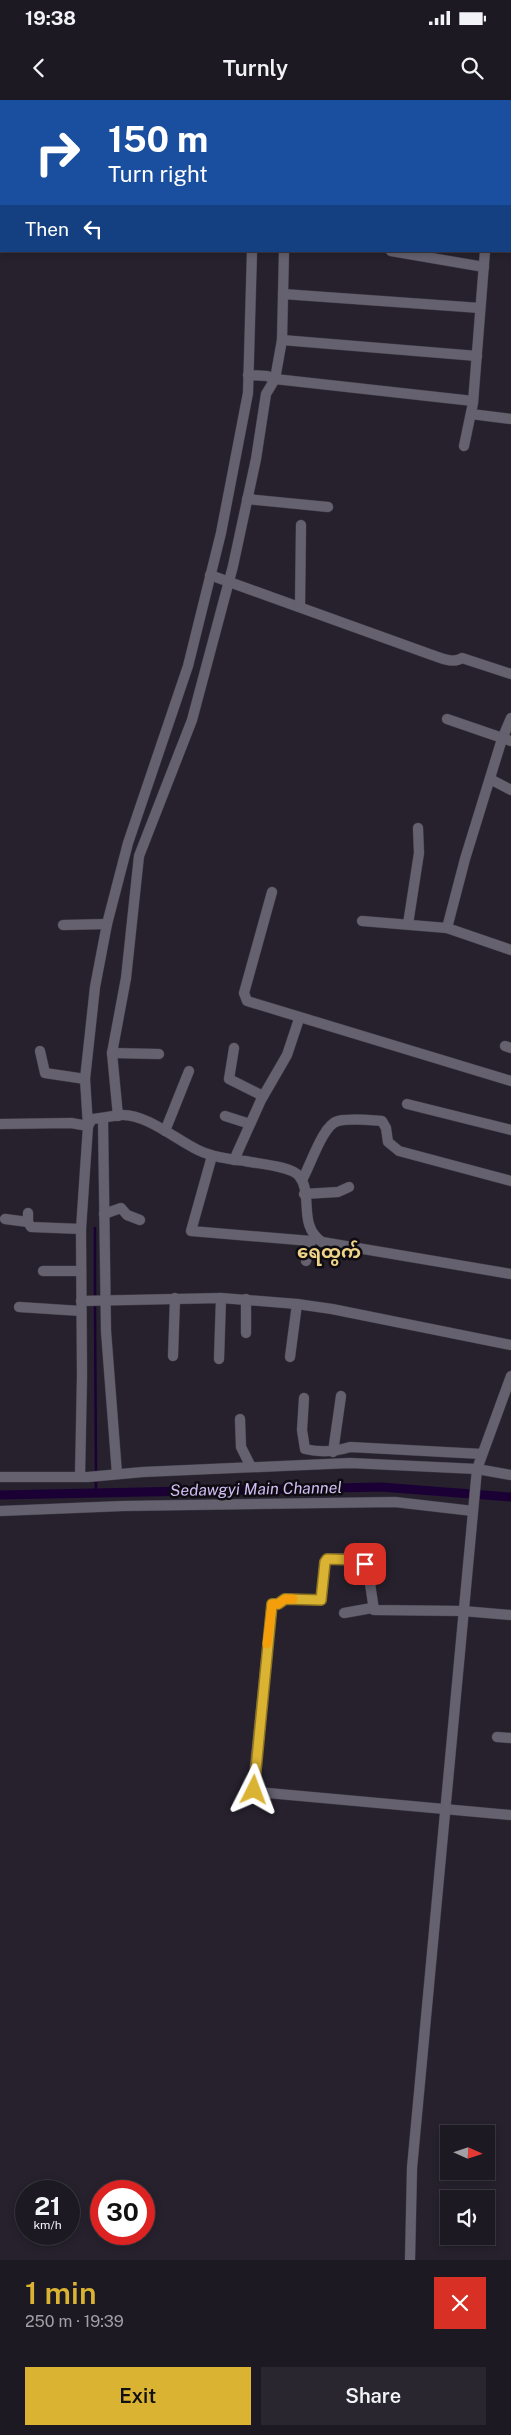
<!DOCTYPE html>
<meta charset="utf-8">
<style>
:root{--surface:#1c1922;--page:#29262f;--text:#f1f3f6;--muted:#a0a0a5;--line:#3a3840;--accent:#dab333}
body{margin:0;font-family:"Public Sans","Noto Sans Myanmar",sans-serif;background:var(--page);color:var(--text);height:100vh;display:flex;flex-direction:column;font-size:19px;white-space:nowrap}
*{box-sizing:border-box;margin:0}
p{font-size:16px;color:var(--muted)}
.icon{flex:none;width:28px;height:28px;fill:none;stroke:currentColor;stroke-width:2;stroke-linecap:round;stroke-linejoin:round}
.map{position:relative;height:2160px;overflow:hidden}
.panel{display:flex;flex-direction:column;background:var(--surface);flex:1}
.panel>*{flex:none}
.hud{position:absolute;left:0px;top:0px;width:511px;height:152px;box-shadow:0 2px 8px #0003,0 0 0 1px var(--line);background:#1a4fa0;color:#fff;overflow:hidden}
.needle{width:32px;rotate:93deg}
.controls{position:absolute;left:440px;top:2025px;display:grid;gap:10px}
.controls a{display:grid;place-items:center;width:55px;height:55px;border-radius:0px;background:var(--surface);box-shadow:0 2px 8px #0003,0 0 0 1px var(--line);font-size:25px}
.speed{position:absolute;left:15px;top:2080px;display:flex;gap:10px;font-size:25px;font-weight:700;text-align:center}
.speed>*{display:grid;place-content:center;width:65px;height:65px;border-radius:50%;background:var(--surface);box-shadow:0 2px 8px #0003,0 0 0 1px var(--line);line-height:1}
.speed small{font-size:12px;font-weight:400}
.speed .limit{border:8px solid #d22;background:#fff;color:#111}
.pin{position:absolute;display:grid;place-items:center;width:42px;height:42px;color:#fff;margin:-21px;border-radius:10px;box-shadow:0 2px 8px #0006}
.me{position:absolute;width:55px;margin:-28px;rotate:3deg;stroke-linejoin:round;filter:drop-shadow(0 0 4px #0008)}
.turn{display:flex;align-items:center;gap:18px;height:105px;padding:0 25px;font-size:22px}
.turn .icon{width:65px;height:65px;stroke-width:2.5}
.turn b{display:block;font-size:35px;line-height:42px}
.then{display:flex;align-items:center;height:48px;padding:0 25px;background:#0003;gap:10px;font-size:19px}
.round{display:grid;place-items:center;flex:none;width:52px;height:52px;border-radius:0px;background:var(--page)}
.headline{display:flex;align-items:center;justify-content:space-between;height:85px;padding:0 25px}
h1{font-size:30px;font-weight:600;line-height:38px;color:var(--accent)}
.action{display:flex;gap:10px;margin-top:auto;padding:10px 25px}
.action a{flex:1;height:58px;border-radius:0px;background:var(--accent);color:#111;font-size:20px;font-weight:600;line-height:58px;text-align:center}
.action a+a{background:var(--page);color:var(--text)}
.status{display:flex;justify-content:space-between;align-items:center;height:35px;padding:0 25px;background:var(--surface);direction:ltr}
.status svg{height:14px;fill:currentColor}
header{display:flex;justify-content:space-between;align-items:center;height:65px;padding:0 25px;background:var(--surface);font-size:22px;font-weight:600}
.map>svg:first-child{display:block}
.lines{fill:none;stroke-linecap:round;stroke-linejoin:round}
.stream{stroke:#1b0036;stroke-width:2.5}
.canal{stroke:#1b0036;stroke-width:9}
.minor-casing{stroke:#403c46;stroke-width:11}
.minor{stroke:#65616f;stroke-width:10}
.route-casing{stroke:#8e7421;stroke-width:12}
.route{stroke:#dab333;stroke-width:9}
.slow{stroke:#f59e0b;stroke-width:9}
.labels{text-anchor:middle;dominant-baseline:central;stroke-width:5;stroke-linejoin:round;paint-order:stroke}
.water-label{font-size:16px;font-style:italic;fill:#d1bef5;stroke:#0e0c11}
.quarter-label{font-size:18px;font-weight:bold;fill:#efd488;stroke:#0e0c11}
</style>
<div class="status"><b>19:38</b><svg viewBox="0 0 49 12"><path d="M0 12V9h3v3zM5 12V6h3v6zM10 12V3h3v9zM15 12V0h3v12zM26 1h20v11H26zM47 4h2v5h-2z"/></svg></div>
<header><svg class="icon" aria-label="back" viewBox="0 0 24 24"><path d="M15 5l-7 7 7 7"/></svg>Turnly<svg class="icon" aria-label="search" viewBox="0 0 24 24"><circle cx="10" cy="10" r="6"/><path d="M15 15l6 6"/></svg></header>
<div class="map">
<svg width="511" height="2160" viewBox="0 0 511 2160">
<rect width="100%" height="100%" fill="#26212d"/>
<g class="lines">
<!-- stream -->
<g class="stream">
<path d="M95,1128V1199"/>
<path d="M95,1204L96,1374"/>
<path d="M96,1379V1393"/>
</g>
<!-- canal -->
<path class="canal" d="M0,1395L381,1387L511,1397"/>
<defs>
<g id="minor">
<path d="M262,1V0"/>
<path d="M297,1V0"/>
<path d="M496,1V0"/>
<path d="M510,43H511"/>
<path d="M510,106H511"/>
<path d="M391,151L484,167"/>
<path d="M283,194L480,208"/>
<path d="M282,240L477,256"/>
<path d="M248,275L267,276L275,279L282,240L284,151"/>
<path d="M471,314L511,319"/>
<path d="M464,346L473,303L485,151"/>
<path d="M247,399L328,407"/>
<path d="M210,475L432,555C441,558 453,564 462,558L511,574"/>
<path d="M300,507L301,425"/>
<path d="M511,618L502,639L465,759L447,828L511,850"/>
<path d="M447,619L511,641"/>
<path d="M490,679L511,690"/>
<path d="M272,792L244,893L247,901L511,981"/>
<path d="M362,821L447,828"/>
<path d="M408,824L419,753L418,728"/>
<path d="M63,825L107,824"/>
<path d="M505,946L511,948"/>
<path d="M234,948L229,979L263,996"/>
<path d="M40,951L45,973L85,979"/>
<path d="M112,953L159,954"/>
<path d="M407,1004L511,1030"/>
<path d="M118,1016L112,953L126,878L139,756L192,620L233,466L256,359L266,294L275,279L473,301"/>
<path d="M225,1016L250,1024"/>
<path d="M103,1018L106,1231L117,1374"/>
<path d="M0,1024L71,1023L88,1026L92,1019C102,1018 112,1016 122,1015C146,1014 177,1040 198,1050C212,1057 229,1059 245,1061C259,1064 291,1066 299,1076C314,1094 297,1125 322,1142L511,1174"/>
<path d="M165,1031L189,971"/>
<path d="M212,1056L191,1131L311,1141L315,1138"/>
<path d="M234,1060L261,1000L287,955L299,919"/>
<path d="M302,1080C310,1067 323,1024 338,1021C352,1018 368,1020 382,1021L386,1028L388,1042L399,1051L511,1081"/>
<path d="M304,1094L338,1092L349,1087"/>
<path d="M28,1113V1122L31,1127L81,1129"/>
<path d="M104,1114L121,1108L127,1115L140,1120"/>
<path d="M5,1119L28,1122"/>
<path d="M306,1161L311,1141"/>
<path d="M43,1171H81"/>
<path d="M81,1201L221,1198L297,1204L332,1209L511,1245"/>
<path d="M19,1207L81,1211"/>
<path d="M246,1233V1199"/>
<path d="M173,1256L175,1198"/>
<path d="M290,1257L297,1204"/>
<path d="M219,1259L221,1198"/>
<path d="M304,1298L302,1330L305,1349C321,1353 334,1352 350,1347L482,1354"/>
<path d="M240,1319L241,1347L251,1367"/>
<path d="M333,1352L341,1296"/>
<path d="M0,1377H88L143,1372L350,1363L477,1369L511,1375"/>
<path d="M80,1377L82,1276L81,1129L88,1026L85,979L95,887L107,824L128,743L188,566L221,433L248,293L252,151"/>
<path d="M0,1411L123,1406L395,1402L473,1411"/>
<path d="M344,1513L372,1508"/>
<path d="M511,1515L463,1511L374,1510L368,1470C360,1455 342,1459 327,1459L325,1462L321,1500L285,1499L278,1504H272L253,1686L257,1692L511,1715"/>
<path d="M497,1637L511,1638"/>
<path d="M410,2160L412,2068L477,1369L511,1276"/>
</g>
</defs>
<!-- minor casing -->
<use href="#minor" class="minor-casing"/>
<!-- minor -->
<use href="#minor" class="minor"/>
</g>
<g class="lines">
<defs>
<path id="route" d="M254,1690L272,1504H278L285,1499L321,1500L325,1462L327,1459L358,1460L365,1464"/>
</defs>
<!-- route casing -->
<use href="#route" class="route-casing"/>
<!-- route -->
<use href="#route" class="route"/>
<!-- slow -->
<path class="slow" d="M267,1544L272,1504H278L285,1499H293"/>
</g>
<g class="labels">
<!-- water labels -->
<g class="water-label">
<text transform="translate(256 1389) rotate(-1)">Sedawgyi Main Channel</text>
</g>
<!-- quarter labels -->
<g class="quarter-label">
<text x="329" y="1151">ရေထွက်</text>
</g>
</g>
</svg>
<div class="controls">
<a><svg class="needle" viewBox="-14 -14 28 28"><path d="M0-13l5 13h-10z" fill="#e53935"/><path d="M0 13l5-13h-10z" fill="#a0a0a5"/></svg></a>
<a><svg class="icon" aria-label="sound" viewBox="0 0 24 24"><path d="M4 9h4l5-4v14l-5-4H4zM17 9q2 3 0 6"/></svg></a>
</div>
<div class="speed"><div>21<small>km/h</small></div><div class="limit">30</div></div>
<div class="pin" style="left:365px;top:1464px;background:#d93025"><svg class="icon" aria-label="arrive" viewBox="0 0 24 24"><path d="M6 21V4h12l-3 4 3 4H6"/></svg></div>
<svg class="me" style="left:254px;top:1690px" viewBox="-20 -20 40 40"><path d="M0-17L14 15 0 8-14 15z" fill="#dab333" stroke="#fff" stroke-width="4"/></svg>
<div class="hud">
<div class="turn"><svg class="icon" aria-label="right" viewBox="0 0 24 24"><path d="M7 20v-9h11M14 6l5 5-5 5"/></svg><div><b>150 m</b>Turn right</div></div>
<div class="then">Then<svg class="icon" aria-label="left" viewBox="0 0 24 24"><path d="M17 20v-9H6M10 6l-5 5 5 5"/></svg></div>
</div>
</div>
<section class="panel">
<div class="headline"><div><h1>1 min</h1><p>250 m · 19:39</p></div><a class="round" style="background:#d93025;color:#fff"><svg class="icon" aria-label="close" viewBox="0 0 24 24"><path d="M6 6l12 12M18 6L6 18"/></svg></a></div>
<div class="action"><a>Exit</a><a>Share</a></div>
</section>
